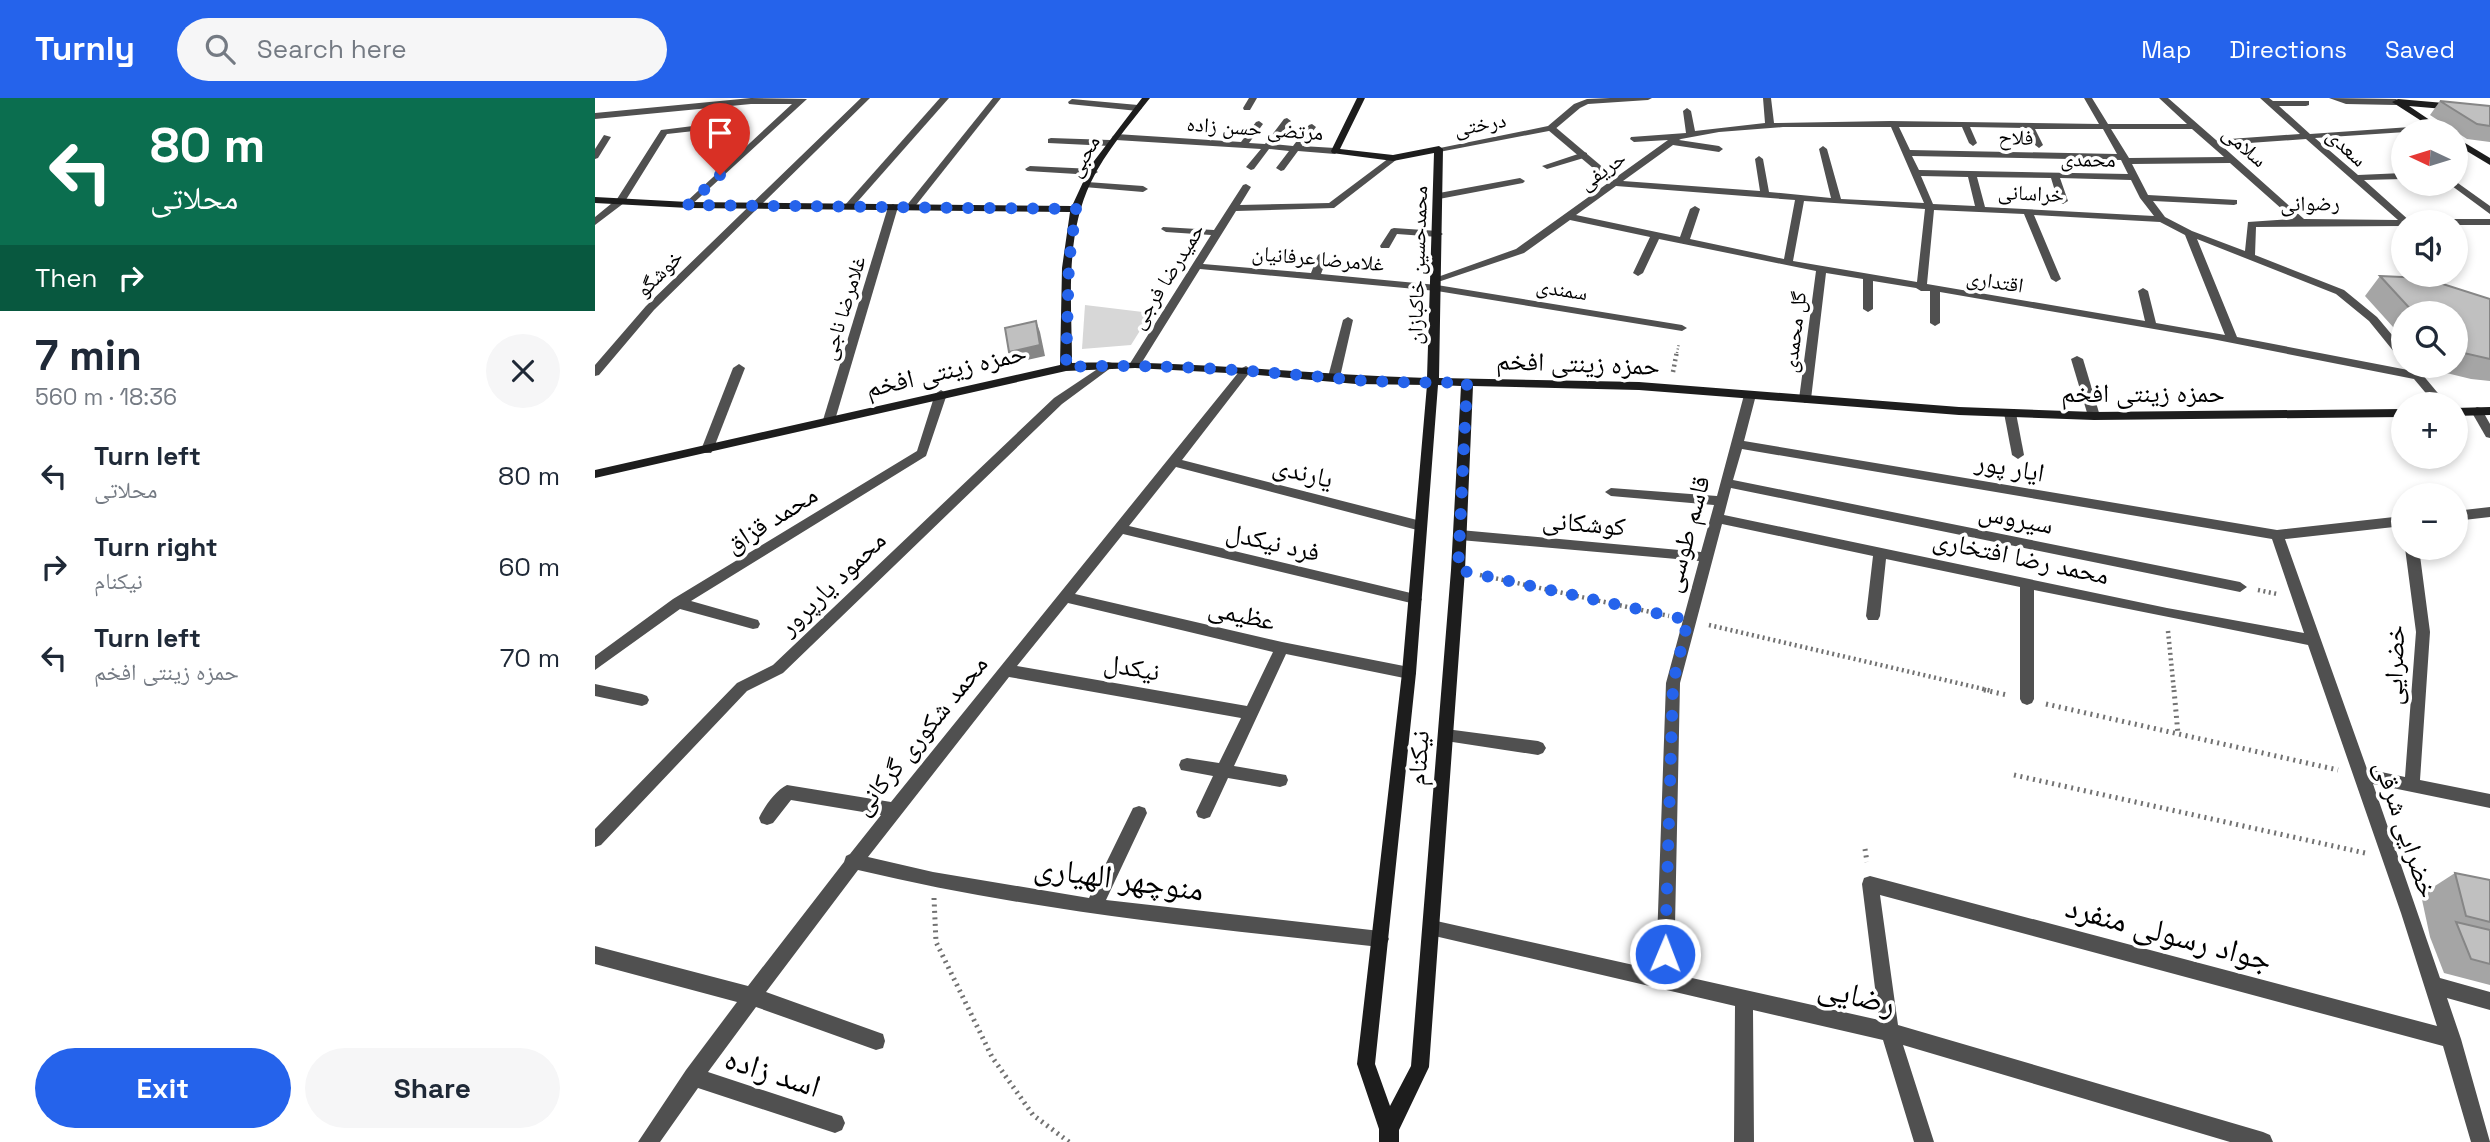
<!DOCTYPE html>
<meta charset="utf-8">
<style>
:root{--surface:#fff;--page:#f6f6f7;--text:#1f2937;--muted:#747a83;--accent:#2563eb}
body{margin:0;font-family:"Space Grotesk","Noto Naskh Arabic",sans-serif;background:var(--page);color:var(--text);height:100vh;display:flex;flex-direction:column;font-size:26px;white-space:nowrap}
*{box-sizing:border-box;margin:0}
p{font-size:23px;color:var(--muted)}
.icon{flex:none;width:38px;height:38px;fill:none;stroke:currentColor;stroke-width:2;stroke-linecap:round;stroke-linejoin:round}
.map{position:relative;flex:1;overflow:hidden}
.drawer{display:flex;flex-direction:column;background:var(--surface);width:595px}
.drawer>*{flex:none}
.guide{background:#0b6e4f;color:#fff;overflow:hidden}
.needle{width:46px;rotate:274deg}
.tools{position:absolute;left:1796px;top:21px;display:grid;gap:14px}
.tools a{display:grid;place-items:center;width:77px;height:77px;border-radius:50%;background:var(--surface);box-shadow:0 4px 10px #0003;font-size:35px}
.pin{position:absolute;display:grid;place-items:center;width:60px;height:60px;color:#fff;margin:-72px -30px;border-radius:50% 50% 50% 0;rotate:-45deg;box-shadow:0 0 7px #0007}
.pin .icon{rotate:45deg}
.me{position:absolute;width:77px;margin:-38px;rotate:1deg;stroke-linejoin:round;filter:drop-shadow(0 0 5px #0008)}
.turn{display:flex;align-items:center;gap:24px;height:147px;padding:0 35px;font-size:32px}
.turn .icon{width:91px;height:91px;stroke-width:2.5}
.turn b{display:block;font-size:49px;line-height:60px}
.then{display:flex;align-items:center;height:66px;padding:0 35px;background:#0003;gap:14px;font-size:26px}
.round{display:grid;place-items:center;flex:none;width:74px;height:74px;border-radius:37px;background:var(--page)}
.summary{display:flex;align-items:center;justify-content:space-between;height:119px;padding:0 35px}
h1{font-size:42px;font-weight:800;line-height:52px}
.action{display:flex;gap:14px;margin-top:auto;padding:14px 35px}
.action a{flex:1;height:80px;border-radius:42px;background:var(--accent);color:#fff;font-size:28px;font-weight:800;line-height:80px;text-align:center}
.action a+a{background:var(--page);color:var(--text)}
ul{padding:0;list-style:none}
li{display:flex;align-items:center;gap:21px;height:91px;padding:0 35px}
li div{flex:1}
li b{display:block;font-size:26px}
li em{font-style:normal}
header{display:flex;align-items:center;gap:42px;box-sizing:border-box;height:98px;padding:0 35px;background:var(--accent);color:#fff}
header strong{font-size:33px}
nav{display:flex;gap:38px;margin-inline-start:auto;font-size:24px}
.search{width:490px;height:63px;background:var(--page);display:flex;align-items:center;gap:18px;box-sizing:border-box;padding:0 24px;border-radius:38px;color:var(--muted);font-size:26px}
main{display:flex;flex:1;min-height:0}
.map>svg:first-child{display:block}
.green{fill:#d7d7d7}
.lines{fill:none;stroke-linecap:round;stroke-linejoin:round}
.path-far2{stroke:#727272;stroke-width:2.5;stroke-dasharray:1 2.5;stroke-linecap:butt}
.path-far1{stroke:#727272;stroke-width:4.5;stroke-dasharray:2 3.5;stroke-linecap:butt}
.path{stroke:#727272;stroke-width:5;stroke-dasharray:2 4.5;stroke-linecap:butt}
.lane{fill:#505050;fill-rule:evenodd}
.street{fill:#505050;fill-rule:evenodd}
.secondary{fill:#1d1d1d;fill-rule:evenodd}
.wall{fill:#a5a5a5}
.shaded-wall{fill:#868686}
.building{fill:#c0c0c0;stroke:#868686;stroke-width:2}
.route{stroke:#2563eb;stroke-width:12;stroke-dasharray:0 21.6}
.labels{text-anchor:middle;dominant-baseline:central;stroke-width:7;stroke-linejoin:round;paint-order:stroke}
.far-street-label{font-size:21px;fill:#000;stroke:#fff}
.street-label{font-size:26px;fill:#000;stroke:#fff}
.near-street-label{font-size:32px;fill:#000;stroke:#fff}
</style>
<header>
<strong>Turnly</strong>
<div class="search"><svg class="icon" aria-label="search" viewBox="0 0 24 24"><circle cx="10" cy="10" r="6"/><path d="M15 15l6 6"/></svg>Search here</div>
<nav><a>Map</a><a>Directions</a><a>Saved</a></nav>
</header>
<main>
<section class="drawer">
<div class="guide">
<div class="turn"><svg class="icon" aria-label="left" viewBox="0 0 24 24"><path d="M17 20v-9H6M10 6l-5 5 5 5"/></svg><div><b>80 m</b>محلاتی</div></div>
<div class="then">Then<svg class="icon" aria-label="right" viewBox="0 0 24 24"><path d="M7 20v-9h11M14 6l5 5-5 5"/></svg></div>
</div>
<div class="summary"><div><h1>7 min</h1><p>560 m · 18:36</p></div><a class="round"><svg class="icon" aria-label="close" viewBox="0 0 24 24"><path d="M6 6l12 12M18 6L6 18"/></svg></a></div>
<ul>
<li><svg class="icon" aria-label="left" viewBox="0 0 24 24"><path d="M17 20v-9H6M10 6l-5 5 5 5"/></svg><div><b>Turn left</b><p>محلاتی</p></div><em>80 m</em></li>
<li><svg class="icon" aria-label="right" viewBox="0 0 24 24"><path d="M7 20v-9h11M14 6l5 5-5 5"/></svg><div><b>Turn right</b><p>نیکنام</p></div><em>60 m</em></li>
<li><svg class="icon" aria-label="left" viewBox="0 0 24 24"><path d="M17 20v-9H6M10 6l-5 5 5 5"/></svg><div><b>Turn left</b><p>حمزه زینتی افخم</p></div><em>70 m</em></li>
</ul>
<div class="action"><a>Exit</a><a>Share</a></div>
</section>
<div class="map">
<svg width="1895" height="1044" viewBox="0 0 1895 1044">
<rect width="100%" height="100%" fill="#fff"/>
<!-- green -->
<path class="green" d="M490,207L556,215L536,247L487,251Z"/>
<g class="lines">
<!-- path-far2 -->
<path class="path-far2" d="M1082,255L1084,245"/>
<!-- path-far1 -->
<g class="path-far1">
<path d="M1078,274L1082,253"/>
<path d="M885,477L1074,518"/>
<path d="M1663,492L1682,496"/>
<path d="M1114,527L1397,593"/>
<path d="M1573,533L1579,593"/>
</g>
<!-- path -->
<g class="path">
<path d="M1389,592L1412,597"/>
<path d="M1579,592L1583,636"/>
<path d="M1451,606L1743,672"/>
<path d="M1419,677L1770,755"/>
<path d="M1270,751L1272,764"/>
<path d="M339,800L341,844L397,959L438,1017L474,1044"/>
</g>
<!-- lane -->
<g class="lane">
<path d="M692,20L696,23L678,46L698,48L714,27L717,26L721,29L707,48L740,50L744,53L740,56L703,53L689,72L686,73L681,70L694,53L674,51L659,71L656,72L651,69L666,51L521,42L517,39L521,36L646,44L661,24L664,23L668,26L654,45L670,46L689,21Z"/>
<path d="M953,28H959L1024,83V87H1018L953,32Z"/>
</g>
<!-- street -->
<g class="street">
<path d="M156,0L212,1L93,110L90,109V105L197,6H156L0,21V15Z"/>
<path d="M266,0H275L59,212L4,277L0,278V267L51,208Z"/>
<path d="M345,0H354L256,111H250V107Z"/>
<path d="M398,0H406L318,111H312V107Z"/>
<path d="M654,0H662L655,12H649L648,10Z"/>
<path d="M1015,0H1057L1053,2L993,6L985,10L959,32L844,54L840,51L953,28L979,6L992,1Z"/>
<path d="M1168,0H1176L1179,25L1295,23L1504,26L1489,0H1497L1513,26H1592L1564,0H1573L1621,42L1705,36L1665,0H1674L1678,3H1714V7L1711,8H1684L1715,36L1844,27V31L1841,32L1720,40L1763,77L1808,75V81L1769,82L1816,124H1808V128L1661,129L1660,157L1749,192L1782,219L1808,250V261L1804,260L1774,223L1741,196L1602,141L1642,239L1813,272L1814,270H1822L1852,306H1840L1819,281L1617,241L1345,194V225L1340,228L1335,225V193H1326L1321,190L1278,183V211L1273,214L1268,211V181L1231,175L1216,301L1210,305L1204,301L1221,173L1064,141L1048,175L1043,178L1038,175L1055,139L975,122L929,155L846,183H838L837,181L921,151L1073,42L1039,44L1035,41L1036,39L1091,35L1088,13L1092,10L1096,13L1100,33L1170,25ZM1188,29H1296L1329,105L1246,101L1232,51L1228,48L1224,51L1236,100L1174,94L1168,61L1164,58L1160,61L1165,93L1028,83L1078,47L1124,54L1128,51L1124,48L1084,42L1086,41L1124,34ZM1304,29H1367L1374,45L1378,48L1382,45L1375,29L1431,30L1440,47L1444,50L1448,47L1440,31H1508L1522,56L1315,52ZM1516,31H1597L1629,59L1534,60ZM1711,41L1803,122L1709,121L1626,47ZM1317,58L1526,62L1533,76L1324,72ZM1635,65L1698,121L1653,124L1650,153L1597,133L1570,119L1558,103L1639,107L1642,106V102L1553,97L1537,66ZM1326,78L1373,79L1380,108L1338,106ZM1382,79L1456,80L1463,103L1468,106L1473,103L1465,80L1536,82L1545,100L1559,118L1390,109ZM1021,88L1200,102L1189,161L1095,141L1105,111L1100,108L1095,111L1085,139L981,117ZM1209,103L1330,111L1322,184L1198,163ZM1339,112L1429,116L1456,181L1461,184L1466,181L1439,117L1565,124L1590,137L1630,237L1561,225L1553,193L1548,190L1543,193L1550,223L1332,186Z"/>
<path d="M1734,0L1801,1L1805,4L1801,7L1751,6Z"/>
<path d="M477,1L543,7L547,10L543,13L474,6L473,4Z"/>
<path d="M114,26L117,27V31L72,36L29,105L0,127V119L22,101L66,32Z"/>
<path d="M9,37L16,39L3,60L0,61V51Z"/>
<path d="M456,40L515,42L519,45L515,48L453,45V41Z"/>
<path d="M989,54L992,55V59L952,71L947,68Z"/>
<path d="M798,57L801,58V62L739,110L641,113L608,166L716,175L723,157L728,154L733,157L726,176L842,187L1087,227L1092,230L1087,233L842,193L605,171L544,269H536L534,267L616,137L571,134L566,131L568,129L619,132L648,87L651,86L656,89L645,107L734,105Z"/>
<path d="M435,68L498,71L503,74L498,77L432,73L430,71Z"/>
<path d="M925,80L930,83L928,85L844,101L839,98L844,95Z"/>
<path d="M1860,83L1895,108V116L1857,88L1856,86H1860Z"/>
<path d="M492,84L548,88L553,91L548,94L489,89V85Z"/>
<path d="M298,106L303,109L240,322L234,326L230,325L228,322L293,109Z"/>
<path d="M1857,121H1895V127H1860V124H1852Z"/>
<path d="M799,130L843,133L848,136L843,139L802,136L794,150H786L785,148L796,131Z"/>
<path d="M753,219L758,222L745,279L739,283L733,279L748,222Z"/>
<path d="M1482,258L1488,261L1505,318L1503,321H1495L1493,318L1476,261Z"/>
<path d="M513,264L517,265V269L467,306L188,575L152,593L6,747L0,749V731L142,585L178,567L459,300Z"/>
<path d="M144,266L150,270L118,352L116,355H108L106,352L138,270Z"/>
<path d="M651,268L657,272L655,274L587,362L826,423L831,425L832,428L831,431L826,433L581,369L534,428L820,496L827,501L825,505L820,506L528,436L480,496L687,544L814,569L819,571L821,575L819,579L814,581L691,556L639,668L691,677L693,682L691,687L685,689L633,680L615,719L609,721L603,719L601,714L618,678L586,672L584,667L586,662L592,660L624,665L646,620L414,579L273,759L338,774L494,800L538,710L544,708L550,710L552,715L511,802L785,833L791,835L794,841L791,847L785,849C609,830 435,813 263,772L171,894L288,936L290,943L288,950L281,952L161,909L113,974L247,1018L250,1025L247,1032L240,1035L103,990L65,1044H43L91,972L142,904L0,866V848L153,888L249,764L251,758L255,756L286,717L196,702L178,725L172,727L166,725L164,720C169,709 181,692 192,687L296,704L647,270ZM473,505L678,554L652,608L422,568Z"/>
<path d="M346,292L352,296L331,358L96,503L163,522L165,526L163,530L158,531L85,511L0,572V558L78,501L322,353L340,296Z"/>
<path d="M1155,293L1161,297L1149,343L1682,432L1808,418V428L1690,441L1772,671L1810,679L1821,534L1810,450H1824L1835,534L1825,682L1895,696V710L1778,686L1845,880L1895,894V912L1852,900L1866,941L1895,1044H1876L1848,948L1285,797L1303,927L1668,1034L1675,1037L1678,1044H1635L1308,947L1339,1044H1319L1288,942L1158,912L1159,1044H1139L1140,908L831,836L828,830L831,824L837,822L1061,872L1071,585L1104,463L865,442L858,437L865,432L1106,454L1119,407L1016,398L1010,394L1016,390L1122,398L1149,297ZM1147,351L1677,441L1709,535L1572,510L1129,417L1136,390L1645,494L1652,489L1645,484L1138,382ZM1127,426L1278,458L1271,518L1273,522H1283L1285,518L1291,461L1425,489V601L1427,605L1432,607L1437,605L1439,601V492L1713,547L1806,815L1842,928L1275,778L1269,780L1267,786L1284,922L1079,876L1085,585Z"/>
<path d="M1882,309L1886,310L1895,326V340L1891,339L1876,313Z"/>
<path d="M1415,311L1421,315L1429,357L1423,361L1417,357L1409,315Z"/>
<path d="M1895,409V419L1860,423V413Z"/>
<path d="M0,586L47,596L52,598L54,602L52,606L47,608L0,598Z"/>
<path d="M851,631L943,643L948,645L951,650L948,655L943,657L851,643L846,642L843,637L846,632Z"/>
</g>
<!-- secondary -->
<g class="secondary">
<path d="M547,0H555C534,27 511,53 496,84C469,140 477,205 477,265C596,262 713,277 832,280L839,55L798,63L737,55L736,53L762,0H770L745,51L798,57L844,48L848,51L844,280L1044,284L1364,309L1499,314L1808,311V319L1499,322L1364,317L1044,292L878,288L870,472L834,969L804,1032V1044H784V1031L762,966L807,575L832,287L761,286L651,276L540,270L471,273L0,380V372L465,267L467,170L475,114L93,110L0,105V99L93,104L477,108L496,67ZM843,287L866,288L856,472L816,968L795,1008L780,966L821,575Z"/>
<path d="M1803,1L1895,9V15L1814,8L1851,33H1842L1797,4Z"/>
<path d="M1860,39L1895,60V67L1860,46Z"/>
<path d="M1895,309V317L1860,318V310Z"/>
</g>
</g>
<!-- wall -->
<g class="wall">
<path d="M1845,3L1895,8V44L1872,41L1835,17Z"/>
<path d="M1785,178L1895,201V283L1876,281L1835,271L1832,268H1860V215H1808V240L1770,198Z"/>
<path d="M1860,775L1895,782V887L1849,875L1835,839L1826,797Z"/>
</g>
<!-- shaded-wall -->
<path class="shaded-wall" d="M441,223L445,234L450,258L419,265L414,254Z"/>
<!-- building -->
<g class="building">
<path d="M1845,3L1895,8V28L1882,26Z"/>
<path d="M1785,178L1829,180L1895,201V261L1860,253V215H1819Z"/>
<path d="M441,223L445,247L414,254L410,230Z"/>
<path d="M1860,775L1895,782V824L1871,818Z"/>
<path d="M1861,824L1895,832V866L1876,861Z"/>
</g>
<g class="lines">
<!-- route -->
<path class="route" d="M125,77L93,107L481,111L474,164L471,269C568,265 663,273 760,282C797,285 835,284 872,285L863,472L1093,522L1078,585L1070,856"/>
</g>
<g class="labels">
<!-- far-street labels -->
<g class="far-street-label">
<text transform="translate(885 26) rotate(-10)">درختی</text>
<text transform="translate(660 30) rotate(4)">مرتضی حسن زاده</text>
<text transform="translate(1421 39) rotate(1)">فلاح</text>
<text transform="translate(1650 48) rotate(41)">سلامی</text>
<text transform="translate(1752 49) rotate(43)">سعدی</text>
<text transform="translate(488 58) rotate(-60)">محبی</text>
<text transform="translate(1493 61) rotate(1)">محمدی</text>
<text transform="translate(1007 72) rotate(-35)">حریفی</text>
<text transform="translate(1436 95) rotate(3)">خراسانی</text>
<text transform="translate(1715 105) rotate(-1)">رضوانی</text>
<text transform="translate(723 160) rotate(5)">غلامرضا عرفانیان</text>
<text transform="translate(822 167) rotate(-88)">محمدحسین خاکبازان</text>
<text transform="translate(64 175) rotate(-45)">خوشگو</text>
<text transform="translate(572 178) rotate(-58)">حمیدرضا فرجی</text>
<text transform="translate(1400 183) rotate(9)">اقتداری</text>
<text transform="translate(967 191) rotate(9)">سمندی</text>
<text transform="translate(248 210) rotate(-73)">غلامرضا ناجی</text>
<text transform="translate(1199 234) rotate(-83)">گل محمدی</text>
</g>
<!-- street labels -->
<g class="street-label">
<text transform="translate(983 265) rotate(2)">حمزه زینتی افخم</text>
<text transform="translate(351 272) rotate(-13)">حمزه زینتی افخم</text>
<text x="1548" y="295">حمزه زینتی افخم</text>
<text transform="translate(1415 369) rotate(10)">ایار پور</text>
<text transform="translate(708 374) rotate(14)">یارندی</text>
<text transform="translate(1421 420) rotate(11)">سیروس</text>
<text transform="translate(176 421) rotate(-32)">محمد قزاق</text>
<text transform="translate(989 425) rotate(5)">کوشکانی</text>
<text transform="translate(1091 436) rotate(-75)">قاسم طوسی</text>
<text transform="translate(678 444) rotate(13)">فرد نیکدل</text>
<text transform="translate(1426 459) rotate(12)">محمد رضا افتخاری</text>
<text transform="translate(237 485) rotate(-44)">محمود یارپرور</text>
<text transform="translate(647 516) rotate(13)">عظیمی</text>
<text transform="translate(1799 567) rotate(-88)">خضرایی</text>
<text transform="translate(537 569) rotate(10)">نیکدل</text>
<text transform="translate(325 637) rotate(-51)">محمد شکوری گرکانی</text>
<text transform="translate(823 660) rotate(-86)">نیکنام</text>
<text transform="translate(1811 731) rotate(71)">خضرایی شرقی</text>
</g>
<!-- near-street labels -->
<g class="near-street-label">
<text transform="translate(524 780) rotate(8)">منوچهر الهیاری</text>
<text transform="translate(1574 835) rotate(15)">جواد رسولی منفرد</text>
<text transform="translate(1262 897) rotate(14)">رضایی</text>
<text transform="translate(178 974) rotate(18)">اسد زاده</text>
</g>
</g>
</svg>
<div class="tools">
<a><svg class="needle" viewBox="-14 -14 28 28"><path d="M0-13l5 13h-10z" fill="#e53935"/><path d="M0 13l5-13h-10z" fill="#747a83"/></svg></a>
<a><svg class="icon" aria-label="sound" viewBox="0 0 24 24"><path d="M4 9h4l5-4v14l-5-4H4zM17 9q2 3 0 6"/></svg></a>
<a><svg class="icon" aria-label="search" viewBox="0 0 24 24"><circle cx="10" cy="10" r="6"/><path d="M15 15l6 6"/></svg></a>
<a>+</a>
<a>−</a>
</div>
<div class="pin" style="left:125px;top:77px;background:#d93025"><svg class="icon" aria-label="arrive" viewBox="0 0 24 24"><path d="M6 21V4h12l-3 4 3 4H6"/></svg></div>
<svg class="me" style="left:1070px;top:856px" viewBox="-20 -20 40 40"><circle r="17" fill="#2563eb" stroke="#fff" stroke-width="3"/><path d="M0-11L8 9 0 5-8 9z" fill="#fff"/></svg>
</div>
</main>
